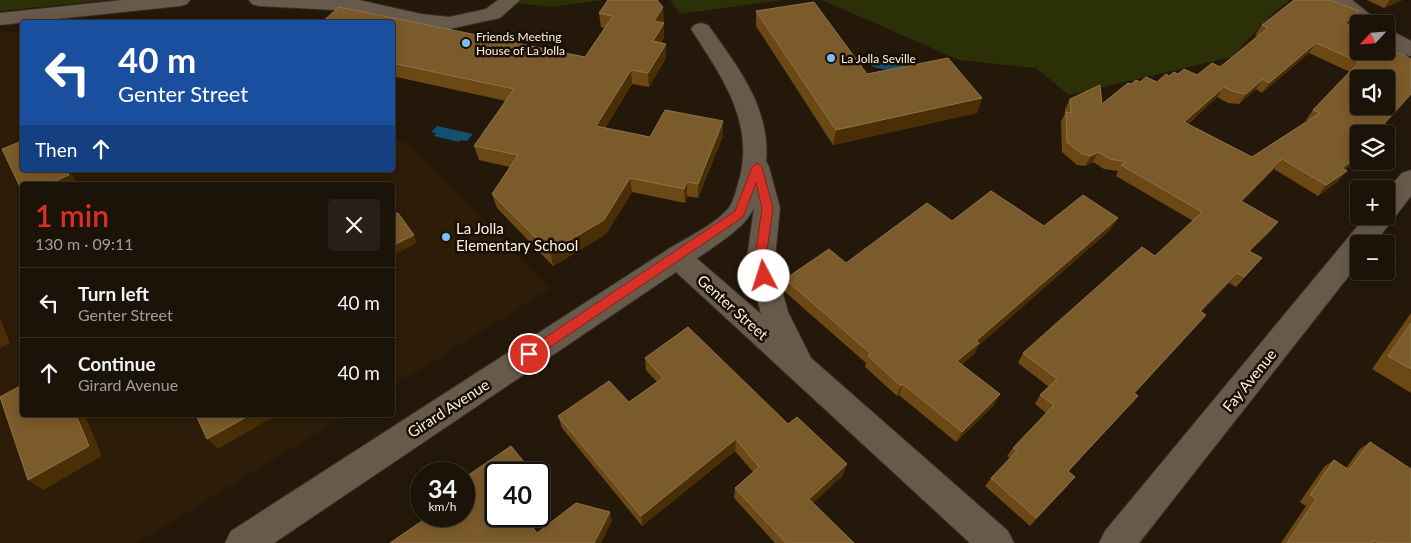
<!DOCTYPE html>
<meta charset="utf-8">
<style>
:root{--surface:#1b1208;--page:#282016;--text:#f1f3f6;--muted:#a09e9c;--line:#393229;--accent:#d93025}
body{margin:0;font-family:Lato,sans-serif;background:var(--page);color:var(--text);height:100vh;display:flex;flex-direction:column;font-size:19px;white-space:nowrap}
*{box-sizing:border-box;margin:0}
p{font-size:16px;color:var(--muted)}
.icon{flex:none;width:28px;height:28px;fill:none;stroke:currentColor;stroke-width:2;stroke-linecap:round;stroke-linejoin:round}
.map{position:relative;flex:1;overflow:hidden}
.side{position:absolute;left:20px;top:182px;width:375px;height:235px;display:flex;flex-direction:column;background:var(--surface);border-radius:5px;box-shadow:0 2px 12px #0003,0 0 0 1px var(--line)}
.side>*{flex:none}
.banner{position:absolute;left:20px;top:20px;width:375px;height:152px;border-radius:5px;box-shadow:0 2px 12px #0003,0 0 0 1px var(--line);background:#1a4fa0;color:#fff;overflow:hidden}
.needle{width:32px;rotate:244deg}
.controls{position:absolute;left:1350px;top:15px;display:grid;gap:10px}
.controls a{display:grid;place-items:center;width:45px;height:45px;border-radius:5px;background:var(--surface);box-shadow:0 2px 12px #0003,0 0 0 1px var(--line);font-size:25px}
.speed{position:absolute;left:410px;top:462px;display:flex;gap:10px;font-size:25px;font-weight:700;text-align:center}
.speed>*{display:grid;place-content:center;width:65px;height:65px;border-radius:50%;background:var(--surface);box-shadow:0 2px 12px #0003,0 0 0 1px var(--line);line-height:1}
.speed small{font-size:12px;font-weight:400}
.speed .limit{border:2px solid #111;border-radius:8px;background:#fff;color:#111}
.pin{position:absolute;display:grid;place-items:center;width:42px;height:42px;color:#fff;margin:-21px;border:2px solid #fff;border-radius:50%;box-shadow:0 1px 5px #0007}
.me{position:absolute;width:55px;margin:-28px;rotate:355deg;stroke-linejoin:round;filter:drop-shadow(0 0 4px #0008)}
.turn{display:flex;align-items:center;gap:18px;height:105px;padding:0 15px;font-size:22px}
.turn .icon{width:65px;height:65px;stroke-width:2.5}
.turn b{display:block;font-size:35px;line-height:42px}
.then{display:flex;align-items:center;height:48px;padding:0 15px;background:#0003;gap:10px;font-size:19px}
.round{display:grid;place-items:center;flex:none;width:52px;height:52px;border-radius:5px;background:var(--page)}
.summary{display:flex;align-items:center;justify-content:space-between;height:85px;padding:0 15px}
h1{font-size:30px;font-weight:600;line-height:38px;color:var(--accent)}
ul{padding:0;list-style:none}
li{display:flex;align-items:center;gap:15px;height:70px;padding:0 15px;border-top:1px solid var(--line)}
li div{flex:1}
li b{display:block;font-size:19px}
li em{font-style:normal}
.map>svg:first-child{display:block}
.built{fill:#2d1c08}
.green{fill:#2b3007}
.water{fill:#135172}
.lines{fill:none;stroke-linecap:round;stroke-linejoin:round}
.minor-casing{stroke:#382f2a;stroke-width:2}
.tertiary-casing{stroke:#382f2a;stroke-width:2}
.minor{fill:#685a4a;fill-rule:evenodd}
.tertiary{fill:#685a4a;fill-rule:evenodd}
.wall{fill:#6c4914;fill-rule:evenodd}
.shaded-wall{fill:#492e06}
.building{fill:#7b5b2b;stroke:#8f7349;fill-rule:evenodd}
.route{fill:#d93025;stroke:#8d1f18}
.poi-dot{fill:#7dbef9;stroke:#1b0f03;stroke-width:2}
.labels{text-anchor:middle;dominant-baseline:central;stroke-width:5;stroke-linejoin:round;paint-order:stroke}
.far-poi-label{font-size:12px;fill:#fbf3e9;stroke:#1b0f03;text-anchor:start}
.poi-label{font-size:15px;fill:#fbf3e9;stroke:#1b0f03;text-anchor:start}
.street-label{font-size:15px;fill:#fbf3e9;stroke:#1b0f03}
</style>
<div class="map">
<svg width="1411" height="543" viewBox="0 0 1411 543">
<rect width="100%" height="100%" fill="#24180a"/>
<!-- built -->
<path class="built" d="M22,31V170H392L393,139L409,143L550,289L393,386L392,185H22V415H346L137,543H0V33Z"/>
<!-- green -->
<g class="green">
<path d="M0,0H108L0,11Z"/>
<path d="M492,0H604L551,7Z"/>
<path d="M670,0H783L680,14Z"/>
<path d="M822,0H1290L1270,16L1232,57L1069,95L1036,68L959,60Z"/>
</g>
<!-- water -->
<g class="water">
<path d="M867,55L885,56L905,64V69C890,70 875,71 862,60Z"/>
<path d="M437,126L473,134L467,141L460,140L459,142L434,136L436,133L431,132Z"/>
</g>
<g class="lines">
<defs>
<g id="minor">
<path d="M123,0H190L187,4L180,6L0,25V13Z"/>
<path d="M249,0H359L421,14L449,17L486,9L498,0H520L500,18L449,29L421,26L355,11L259,6L252,4Z"/>
<path d="M1329,0H1352L1382,24H1359Z"/>
<path d="M701,23L708,25C743,74 778,118 763,181C756,214 745,225 718,244C703,254 686,270 667,264L663,257L667,250C684,239 720,222 730,206C735,198 737,186 740,177C754,120 720,74 691,29L694,25Z"/>
<path d="M1386,28L1411,41V56L1403,55L1386,43Z"/>
</g>
<g id="tertiary">
<path d="M757,158L766,161L769,167L780,208L775,258L778,276L788,312L811,358L1008,531L1014,543H970L676,272L274,543H225L231,531L667,250L677,247L687,250L761,314L747,258L754,208L745,167L748,161Z"/>
<path d="M1411,170V196L1374,244H1359V263L1139,543H1099L1105,531L1366,216H1386V191L1402,173Z"/>
</g>
</defs>
<!-- minor casing -->
<use href="#minor" class="minor-casing"/>
<!-- tertiary casing -->
<use href="#tertiary" class="tertiary-casing"/>
<!-- minor -->
<use href="#minor" class="minor"/>
<!-- tertiary -->
<use href="#tertiary" class="tertiary"/>
</g>
<!-- wall -->
<g class="wall">
<path d="M1367,0H1402L1384,8Z"/>
<path d="M756,11L867,74L982,98L977,113L833,145L756,26Z"/>
<path d="M599,13L664,21L663,23L664,37L661,43L666,44V58L649,87L632,84L605,128L650,137L723,121V136L698,198L687,196L685,203L632,192L606,234L553,266L497,208L492,194L510,167L479,160L474,146L506,101L392,76V22L585,57L605,28L601,27Z"/>
<path d="M1351,21L1348,24L1359,51H1395L1357,154H1359V157L1351,165L1345,170L1338,181L1318,196L1274,169L1242,202L1278,222L1270,232L1250,251L1253,268L1236,287L1229,283L1201,312L1198,324L1135,393L1138,396L1130,404L1068,472V485L1030,526L985,486L991,478L1010,458L1007,456L1013,448L1046,413L1035,404L1040,395L1049,387L1018,363L1023,353L1155,256L1193,221L1116,176L1118,171L1104,169L1093,162L1085,166L1077,165L1062,152L1061,122L1065,113V109L1070,99L1102,104L1131,84L1140,82H1157L1169,76L1178,74L1197,75L1220,67L1257,36L1255,35L1262,25ZM1309,53L1350,72L1313,110L1306,120L1308,121L1252,157L1188,124L1217,97L1228,103L1239,104L1256,89L1262,93Z"/>
<path d="M952,221L1111,229L978,346L974,354L962,364L994,405L956,442L899,395L897,396L865,367L866,363L784,291L785,279L846,263Z"/>
<path d="M1411,313V393L1372,369Z"/>
<path d="M645,358L788,424L843,475L813,503L854,543H775L734,498L735,488L753,472L735,451L642,526L562,428L558,416L629,402L657,382L646,370Z"/>
<path d="M1370,442L1411,543H1281L1306,506L1300,502L1324,467L1334,460L1346,468L1360,449Z"/>
</g>
<!-- shaded-wall -->
<g class="shaded-wall">
<path d="M1390,0H1402L1384,8Z"/>
<path d="M663,7L664,21L655,36L654,21Z"/>
<path d="M1359,11L1351,21L1337,33L1345,23Z"/>
<path d="M664,23V37L654,55L653,41Z"/>
<path d="M1316,43L1309,53L1262,93L1269,83Z"/>
<path d="M666,44V58L649,87L648,73Z"/>
<path d="M631,70L632,84L598,140L596,126Z"/>
<path d="M1263,79L1256,89L1239,104L1246,94Z"/>
<path d="M1224,87L1217,97L1178,132L1184,122Z"/>
<path d="M982,98L977,113L833,145L836,130Z"/>
<path d="M723,121V136L698,198V184Z"/>
<path d="M1098,152L1093,162L1085,166L1091,156Z"/>
<path d="M1359,156L1351,165L1333,178L1342,168Z"/>
<path d="M1282,159L1274,169L1233,211L1241,201Z"/>
<path d="M66,170H69L77,184L74,185H46Z"/>
<path d="M1347,171L1338,181L1318,196L1326,185Z"/>
<path d="M630,178L632,192L606,234L553,266L550,252Z"/>
<path d="M687,182V196L685,203L684,189Z"/>
<path d="M1118,218L1111,229L978,346L974,354L952,372L957,361L976,341Z"/>
<path d="M1278,222L1270,232L1241,260L1249,251Z"/>
<path d="M414,235L417,243L392,256V246Z"/>
<path d="M1237,273L1229,283L1193,321L1200,311Z"/>
<path d="M1206,315L1198,324L1127,402L1134,393Z"/>
<path d="M0,318L10,343L0,348Z"/>
<path d="M903,384L899,395L897,396L901,386Z"/>
<path d="M1000,394L994,405L956,442L962,432Z"/>
<path d="M76,415H85L102,456L43,490L28,480Z"/>
<path d="M250,415H277L218,449L207,439Z"/>
<path d="M736,439L735,451L642,526L641,516Z"/>
<path d="M847,464L843,475L807,509L809,499Z"/>
<path d="M539,480L542,489L539,492Z"/>
<path d="M610,512L612,521L601,543H594Z"/>
</g>
<!-- building -->
<g class="building">
<path d="M608,0H657L663,7L654,21L664,23L653,41L666,44L648,73L631,70L596,126L650,137L665,110L723,121L698,184L687,182L684,189L630,178L604,220L550,252L492,194L518,155L474,146L514,89L392,63V22H322L339,7L585,57L613,16L599,13Z"/>
<path d="M1294,0H1330L1359,11L1345,23L1359,29V51H1386V45L1397,49L1395,51L1411,59V94L1375,134H1359V152L1357,153L1359,154V156L1342,168L1347,171L1326,185L1282,159L1241,201L1278,222L1249,251L1262,258L1244,277L1237,273L1200,311L1206,315L1134,393L1138,396L1068,471L1075,477L1036,518L991,478L1017,451L1013,448L1054,405L1040,395L1057,379L1023,353L1142,247L1155,256L1202,212L1121,165L1126,162L1110,159L1098,152L1091,156L1082,154L1067,142L1066,112L1071,113L1070,99L1100,85L1102,104L1128,83L1131,84L1136,80L1140,82L1146,77L1157,82L1166,74L1169,76L1174,72L1178,74L1184,69L1197,75L1212,63L1220,67L1268,28L1262,25ZM1316,43L1359,62L1313,110L1320,113L1252,157L1184,122L1224,87L1235,92L1246,94L1263,79L1269,83ZM1359,79H1386V106H1359Z"/>
<path d="M814,2L867,74L948,58L982,98L836,130L756,11Z"/>
<path d="M22,141V170H66L69,175L46,185H22V191L2,149Z"/>
<path d="M991,191L1044,226L1083,195L1118,218L976,341L979,343L957,361L1000,394L962,432L903,384L901,386L868,356L871,354L785,279L829,249L846,263L927,203L952,221Z"/>
<path d="M398,213L414,235L392,246V216Z"/>
<path d="M1411,323V369L1388,356Z"/>
<path d="M688,327L788,424L797,417L847,464L809,499L854,543H786L735,488L759,467L736,439L641,516L558,416L609,381L629,402L663,378L645,358Z"/>
<path d="M22,385V415H76L89,446L28,480L0,397Z"/>
<path d="M196,415H250L207,439Z"/>
<path d="M1370,442L1411,469V543H1378L1374,540L1372,543H1287L1316,499L1310,495L1334,460L1349,470Z"/>
<path d="M511,446L534,474H496V516H524L537,533L576,503L610,512L594,543H390L429,516H464V478Z"/>
</g>
<!-- route -->
<path class="route" d="M757,163L762,167L773,208L766,258L769,276L768,279H760L755,258L762,208L756,183L743,217L534,358H525L523,354L525,351L735,211L752,167Z"/>
<!-- markers -->
<g class="poi-dot">
<circle cx="466" cy="43" r="5"/>
<circle cx="831" cy="58" r="5"/>
<circle cx="446" cy="237" r="5"/>
</g>
<g class="labels">
<!-- far-poi labels -->
<g class="far-poi-label">
<text x="476" y="36">Friends Meeting<tspan x="476" dy="14">House of La Jolla</tspan></text>
<text x="841" y="58">La Jolla Seville</text>
</g>
<!-- poi labels -->
<g class="poi-label">
<text x="456" y="228">La Jolla<tspan x="456" dy="17">Elementary School</tspan></text>
</g>
<!-- street labels -->
<g class="street-label">
<text transform="translate(733 307) rotate(42)">Genter Street</text>
<text transform="translate(1249 380) rotate(-51)">Fay Avenue</text>
<text transform="translate(448 408) rotate(-33)">Girard Avenue</text>
</g>
</g>
</svg>
<div class="controls">
<a><svg class="needle" viewBox="-14 -14 28 28"><path d="M0-13l5 13h-10z" fill="#e53935"/><path d="M0 13l5-13h-10z" fill="#a09e9c"/></svg></a>
<a><svg class="icon" aria-label="sound" viewBox="0 0 24 24"><path d="M4 9h4l5-4v14l-5-4H4zM17 9q2 3 0 6"/></svg></a>
<a><svg class="icon" aria-label="layers" viewBox="0 0 24 24"><path d="M12 4l9 5-9 5-9-5zM3 14l9 5 9-5"/></svg></a>
<a>+</a>
<a>−</a>
</div>
<div class="speed"><div>34<small>km/h</small></div><div class="limit">40</div></div>
<div class="pin" style="left:529px;top:354px;background:#d93025"><svg class="icon" aria-label="arrive" viewBox="0 0 24 24"><path d="M6 21V4h12l-3 4 3 4H6"/></svg></div>
<svg class="me" style="left:764px;top:276px" viewBox="-20 -20 40 40"><circle r="19" fill="#fff"/><path d="M0-13L10 11 0 6-10 11z" fill="#d93025"/></svg>
<div class="banner">
<div class="turn"><svg class="icon" aria-label="left" viewBox="0 0 24 24"><path d="M17 20v-9H6M10 6l-5 5 5 5"/></svg><div><b>40 m</b>Genter Street</div></div>
<div class="then">Then<svg class="icon" aria-label="ahead" viewBox="0 0 24 24"><path d="M12 20V5M6 11l6-6 6 6"/></svg></div>
</div>
<section class="side">
<div class="summary"><div><h1>1 min</h1><p>130 m · 09:11</p></div><a class="round"><svg class="icon" aria-label="close" viewBox="0 0 24 24"><path d="M6 6l12 12M18 6L6 18"/></svg></a></div>
<ul>
<li><svg class="icon" aria-label="left" viewBox="0 0 24 24"><path d="M17 20v-9H6M10 6l-5 5 5 5"/></svg><div><b>Turn left</b><p>Genter Street</p></div><em>40 m</em></li>
<li><svg class="icon" aria-label="ahead" viewBox="0 0 24 24"><path d="M12 20V5M6 11l6-6 6 6"/></svg><div><b>Continue</b><p>Girard Avenue</p></div><em>40 m</em></li>
</ul>
</section>
</div>
